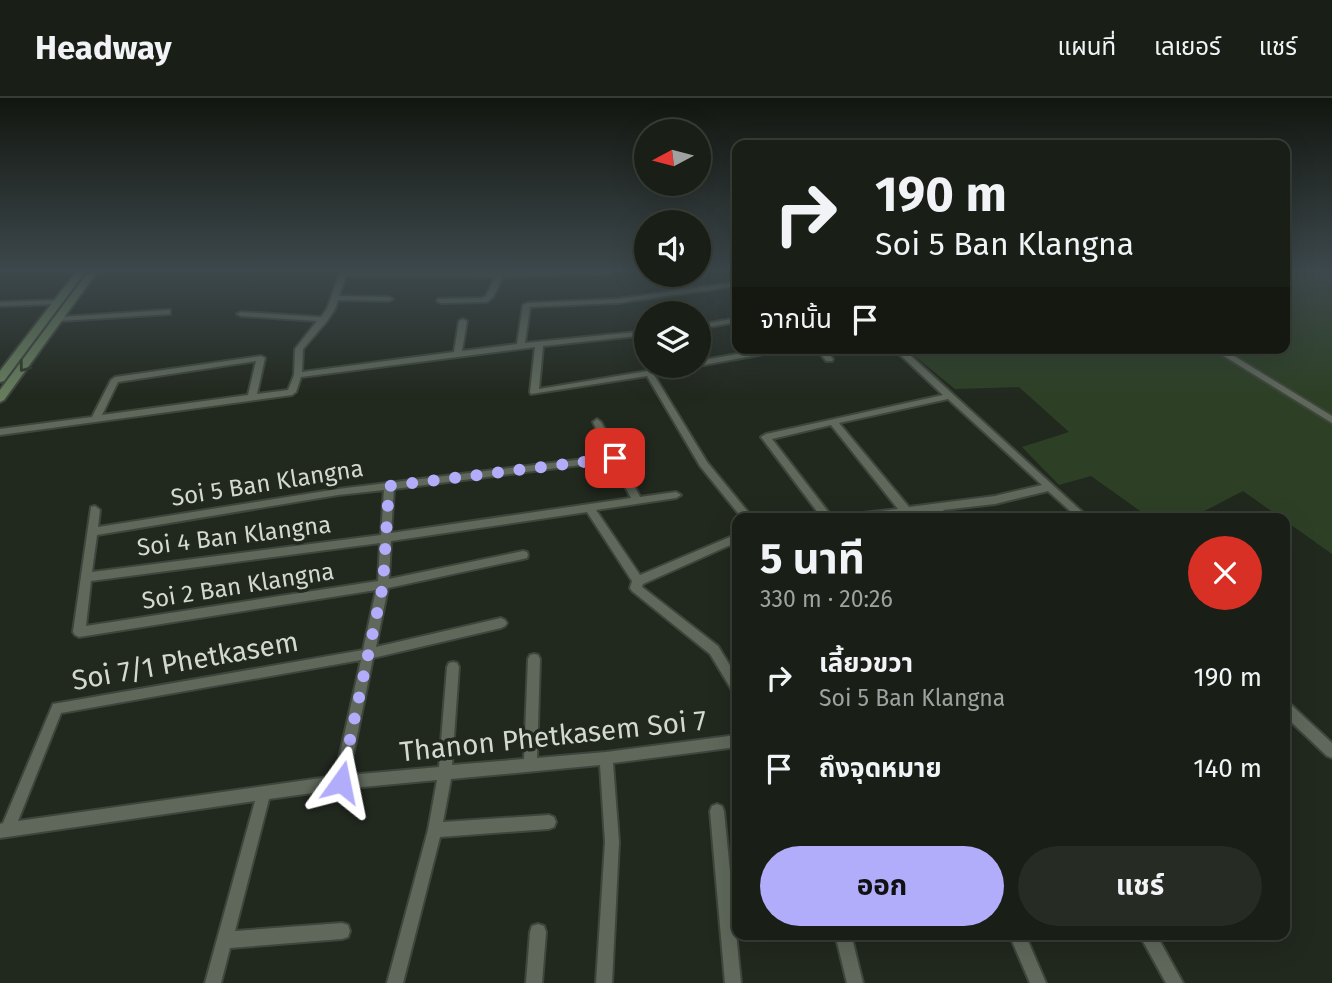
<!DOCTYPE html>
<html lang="th">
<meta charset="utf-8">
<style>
:root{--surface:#191e16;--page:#262b23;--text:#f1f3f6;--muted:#9fa2a1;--line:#373c35;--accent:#b2adfa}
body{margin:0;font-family:"Fira Sans","Noto Sans Thai",sans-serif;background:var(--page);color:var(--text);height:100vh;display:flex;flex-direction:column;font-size:26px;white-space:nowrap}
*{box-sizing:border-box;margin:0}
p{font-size:23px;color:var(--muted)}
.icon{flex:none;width:38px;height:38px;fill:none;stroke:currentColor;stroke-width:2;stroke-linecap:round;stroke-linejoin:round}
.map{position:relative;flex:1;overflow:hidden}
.drawer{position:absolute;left:732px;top:415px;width:558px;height:427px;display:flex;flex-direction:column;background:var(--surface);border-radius:14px;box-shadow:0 7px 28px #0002,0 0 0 2px var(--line)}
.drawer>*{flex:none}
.top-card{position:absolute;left:732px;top:42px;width:558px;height:214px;border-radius:14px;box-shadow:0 7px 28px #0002,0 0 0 2px var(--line);background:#191e16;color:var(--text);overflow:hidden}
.needle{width:46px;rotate:263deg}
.controls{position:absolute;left:634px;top:21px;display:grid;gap:14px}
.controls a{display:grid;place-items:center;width:77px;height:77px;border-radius:50%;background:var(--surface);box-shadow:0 7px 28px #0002,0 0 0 2px var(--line);font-size:35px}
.pin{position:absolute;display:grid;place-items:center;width:60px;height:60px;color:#fff;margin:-30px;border-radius:14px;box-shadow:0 4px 10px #0006}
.me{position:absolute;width:77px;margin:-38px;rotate:12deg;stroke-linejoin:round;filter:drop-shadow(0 0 5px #0008)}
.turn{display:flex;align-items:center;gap:24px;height:147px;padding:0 28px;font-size:32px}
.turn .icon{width:91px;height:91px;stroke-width:2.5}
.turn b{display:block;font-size:49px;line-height:60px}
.then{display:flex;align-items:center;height:66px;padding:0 28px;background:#0003;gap:14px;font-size:26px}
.round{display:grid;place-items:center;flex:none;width:74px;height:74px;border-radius:37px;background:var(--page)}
.summary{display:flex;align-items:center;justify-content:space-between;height:119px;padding:0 28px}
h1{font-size:42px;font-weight:700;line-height:52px}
.primary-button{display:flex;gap:14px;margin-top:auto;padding:14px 28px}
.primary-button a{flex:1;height:80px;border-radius:42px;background:var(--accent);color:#111;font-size:28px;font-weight:700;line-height:80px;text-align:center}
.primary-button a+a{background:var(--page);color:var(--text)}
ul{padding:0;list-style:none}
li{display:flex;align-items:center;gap:21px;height:91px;padding:0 28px}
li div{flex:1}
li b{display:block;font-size:26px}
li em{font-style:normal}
header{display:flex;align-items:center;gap:42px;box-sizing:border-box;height:98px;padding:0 35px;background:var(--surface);border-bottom:2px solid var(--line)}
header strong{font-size:33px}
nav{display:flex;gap:38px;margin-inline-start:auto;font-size:24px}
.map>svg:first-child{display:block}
.green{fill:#2d4025}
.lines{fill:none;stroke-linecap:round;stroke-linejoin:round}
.minor-casing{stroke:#3e453c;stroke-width:4}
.secondary-casing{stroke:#3e453c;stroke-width:4}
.minor{fill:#5f685b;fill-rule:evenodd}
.secondary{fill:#667d5c;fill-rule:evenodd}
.oneway{stroke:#2f392a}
.route{stroke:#b2adfa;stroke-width:12;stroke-dasharray:0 21.6}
.labels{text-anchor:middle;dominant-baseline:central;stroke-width:7;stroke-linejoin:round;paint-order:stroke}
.street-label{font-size:24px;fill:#d3d8d1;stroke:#21281e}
.near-street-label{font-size:28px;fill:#d3d8d1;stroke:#21281e}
</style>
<header>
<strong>Headway</strong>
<nav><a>แผนที่</a><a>เลเยอร์</a><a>แชร์</a></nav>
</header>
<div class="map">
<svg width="1332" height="885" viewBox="0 0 1332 885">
<rect width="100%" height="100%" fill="#21281e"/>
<!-- green -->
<path class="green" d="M1285,174H1332V456L1243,393L1191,420H1150L1091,378L1059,387L1022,349L1069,334L1019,289L955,291L905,250H1284Z"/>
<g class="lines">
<defs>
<g id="minor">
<path d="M340,174H611L608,176L503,179L493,199L487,204L441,205L437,203L438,201L482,200L486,198L495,179L346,178L339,198L389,199L393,201L389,203L338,202L335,211L327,223L303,251L302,274L454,254L459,223L463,221L467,223L462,253L517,246L523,207L527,205L618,201L737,184V188L618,205L530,209L525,245L646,233V237L543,248L539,291L678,268H695L691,270L654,277L707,364L753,420H742L700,368L647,278L531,296L530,294L535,249L301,279L296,294L292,297L0,337V331L92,319L111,282L115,279L261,258L265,260L257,296L288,292L294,277L295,251L317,223L241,218L237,216L241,214L321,219L327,211ZM256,263L248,297L102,317L118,284Z"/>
<path d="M58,202L62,204L61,206L0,208V204Z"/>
<path d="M167,212H170V216L60,223L56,221L60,219Z"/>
<path d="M737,220V224L698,231V227Z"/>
<path d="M771,250H789L785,252L698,268H695H698V263Z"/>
<path d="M816,250H824L833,261L832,263H826Z"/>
<path d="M893,250H902L1089,420H1078L1048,393L995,406L943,412L950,420H939L932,414L883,420H849L854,416L898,411L831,327L772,341L833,420H822L761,339L766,336L943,297ZM948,301L1042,387L995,398L909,409L839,325Z"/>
<path d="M1211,250H1221L1332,318V325Z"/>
<path d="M597,321L601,324L640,399L676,394L681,397L676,400L596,412L640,477L737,436V444L643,486L642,489L718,548L737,579V595L733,594L710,556L632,493L630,490L632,483L587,414L391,443L389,481L523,453L527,454L528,457L527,460L523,461L388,490L376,549L501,520L505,522L507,525L505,528L501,530L373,560L349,677L439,669L447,569L449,565L453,564L457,565L459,569L452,667L524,661L528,561L530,557L534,556L538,557L540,561L537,660L606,654L737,637V649L613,665L619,744L612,885H596L605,744L600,667L451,681L443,724L549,717L554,719L556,724L554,729L549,731L440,739L403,885H387L428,732L437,682L341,691L269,701L235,833L342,825L348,827L350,833L348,839L342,841L230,850L221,885H205L255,703L0,740V726L3,725L53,606L363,552L376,492L79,539L75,537L73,534L91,409L95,408L100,412L98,429L338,391L609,358L593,324ZM612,363L631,400L391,435L394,391ZM384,392L381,437L92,474L97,437L338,397ZM380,445L378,483L86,528L91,483ZM361,562L335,678L18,723L61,615Z"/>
<path d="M1284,603L1288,604L1332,645V660L1327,658L1284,617Z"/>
<path d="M717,706L722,708L724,713L741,885H725L710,713L712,708Z"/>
<path d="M538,826L544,828L546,834L542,885H526L530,834L532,828Z"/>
<path d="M835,836H851L863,885H847Z"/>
<path d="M1009,836H1025L1046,885H1030Z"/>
<path d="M1139,836H1156L1183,885H1166Z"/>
</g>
<g id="secondary">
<path d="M76,174H85L4,283L0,284V273Z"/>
<path d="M88,174H97L4,302L0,304V292Z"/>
</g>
</defs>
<!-- minor casing -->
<use href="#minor" class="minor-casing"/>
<!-- secondary casing -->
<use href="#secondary" class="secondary-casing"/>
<!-- minor -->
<use href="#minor" class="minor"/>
<!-- secondary -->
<use href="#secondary" class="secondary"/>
</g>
<!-- one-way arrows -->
<defs><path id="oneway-chevron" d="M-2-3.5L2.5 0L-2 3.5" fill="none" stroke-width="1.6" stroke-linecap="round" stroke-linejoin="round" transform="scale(1.75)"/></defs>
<use class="oneway" href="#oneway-chevron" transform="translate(24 269) rotate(127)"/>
<!-- sky -->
<linearGradient id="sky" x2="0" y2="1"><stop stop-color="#121610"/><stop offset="0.58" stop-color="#3d484c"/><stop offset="1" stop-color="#3d484c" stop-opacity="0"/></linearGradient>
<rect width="1332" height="298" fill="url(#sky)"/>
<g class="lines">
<!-- route -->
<path class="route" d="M341,684L383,487L389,388L615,360"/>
</g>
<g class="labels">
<!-- street labels -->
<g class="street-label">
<text transform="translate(267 385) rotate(-9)">Soi 5 Ban Klangna</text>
<text transform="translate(234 438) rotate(-7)">Soi 4 Ban Klangna</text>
<text transform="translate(238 488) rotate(-9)">Soi 2 Ban Klangna</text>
</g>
<!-- near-street labels -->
<g class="near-street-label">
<text transform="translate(185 563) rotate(-10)">Soi 7/1 Phetkasem</text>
<text transform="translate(553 638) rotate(-6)">Thanon Phetkasem Soi 7</text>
</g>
</g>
</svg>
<div class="controls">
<a><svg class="needle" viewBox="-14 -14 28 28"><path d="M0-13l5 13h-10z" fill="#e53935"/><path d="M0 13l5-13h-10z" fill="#9fa2a1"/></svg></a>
<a><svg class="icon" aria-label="sound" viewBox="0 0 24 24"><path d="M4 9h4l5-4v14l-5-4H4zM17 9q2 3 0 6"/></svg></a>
<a><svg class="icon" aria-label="layers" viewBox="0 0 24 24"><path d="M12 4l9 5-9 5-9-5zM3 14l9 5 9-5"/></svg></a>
</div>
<div class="pin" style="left:615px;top:360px;background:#d93025"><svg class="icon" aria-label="arrive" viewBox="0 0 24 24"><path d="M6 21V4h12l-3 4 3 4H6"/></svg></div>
<svg class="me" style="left:341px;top:684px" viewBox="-20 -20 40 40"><path d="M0-17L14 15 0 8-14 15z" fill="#b2adfa" stroke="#fff" stroke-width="4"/></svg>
<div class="top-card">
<div class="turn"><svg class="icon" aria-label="right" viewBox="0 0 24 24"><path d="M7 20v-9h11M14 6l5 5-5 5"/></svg><div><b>190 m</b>Soi 5 Ban Klangna</div></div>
<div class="then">จากนั้น<svg class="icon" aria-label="arrive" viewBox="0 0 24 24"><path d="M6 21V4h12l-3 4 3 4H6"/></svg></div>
</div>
<section class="drawer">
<div class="summary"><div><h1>5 นาที</h1><p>330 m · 20:26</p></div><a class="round" style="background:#d93025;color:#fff"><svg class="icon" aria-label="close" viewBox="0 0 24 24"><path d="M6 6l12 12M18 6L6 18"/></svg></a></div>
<ul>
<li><svg class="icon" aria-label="right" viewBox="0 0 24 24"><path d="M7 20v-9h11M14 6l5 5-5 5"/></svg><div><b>เลี้ยวขวา</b><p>Soi 5 Ban Klangna</p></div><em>190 m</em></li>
<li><svg class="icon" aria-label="arrive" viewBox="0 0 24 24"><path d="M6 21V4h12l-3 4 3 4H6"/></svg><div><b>ถึงจุดหมาย</b></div><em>140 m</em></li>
</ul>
<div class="primary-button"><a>ออก</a><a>แชร์</a></div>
</section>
</div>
